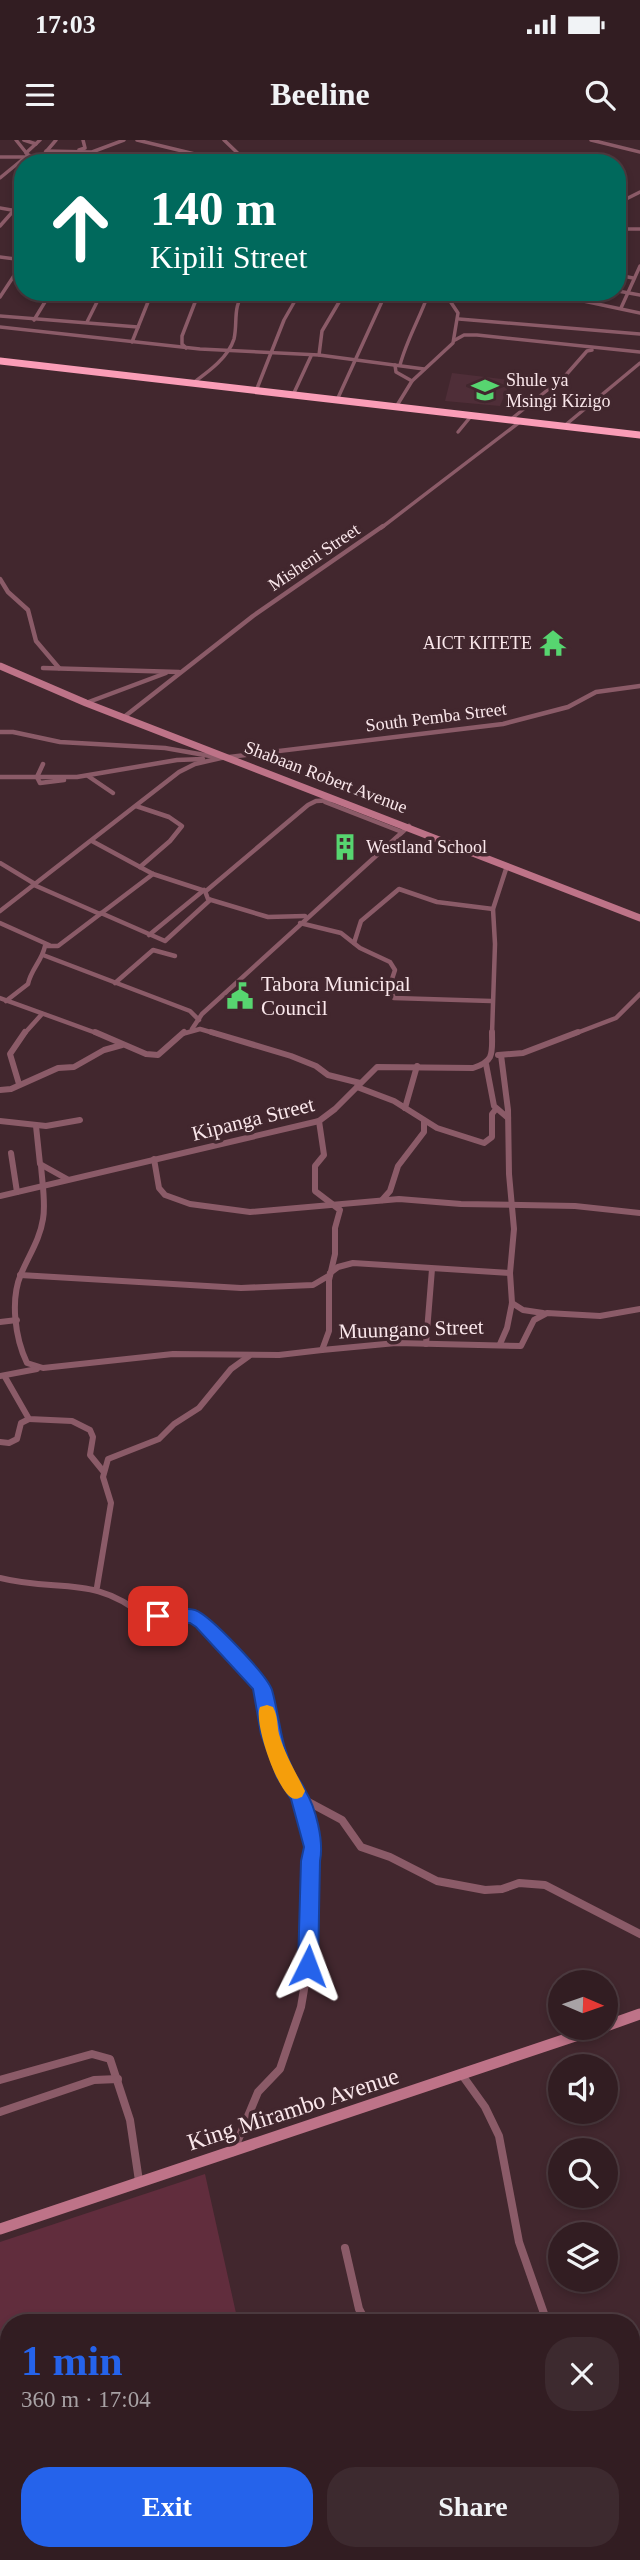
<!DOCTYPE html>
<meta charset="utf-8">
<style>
:root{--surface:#321d22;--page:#3d2a2f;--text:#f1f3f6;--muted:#a8a2a5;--line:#4d3b40;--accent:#2563eb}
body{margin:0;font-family:"Times New Roman",serif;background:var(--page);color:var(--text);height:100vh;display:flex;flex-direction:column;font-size:26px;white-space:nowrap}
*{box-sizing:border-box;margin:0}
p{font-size:23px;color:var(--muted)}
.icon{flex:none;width:38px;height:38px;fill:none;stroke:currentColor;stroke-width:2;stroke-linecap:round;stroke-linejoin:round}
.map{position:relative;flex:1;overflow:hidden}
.drawer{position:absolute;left:0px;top:2174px;width:640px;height:247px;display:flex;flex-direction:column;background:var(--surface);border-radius:28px 28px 0 0;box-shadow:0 4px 10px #0003,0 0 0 2px var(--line)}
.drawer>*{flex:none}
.hud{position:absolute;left:14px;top:14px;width:612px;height:147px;border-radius:28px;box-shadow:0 4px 10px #0003,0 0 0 2px var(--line);background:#00695c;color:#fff;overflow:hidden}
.needle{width:46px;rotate:92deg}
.tools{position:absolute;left:548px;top:1830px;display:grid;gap:14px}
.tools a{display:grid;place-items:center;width:70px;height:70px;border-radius:50%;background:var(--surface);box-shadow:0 4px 10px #0003,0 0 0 2px var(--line);font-size:35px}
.pin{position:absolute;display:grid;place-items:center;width:60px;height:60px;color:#fff;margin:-30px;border-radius:14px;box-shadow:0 4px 10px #0006}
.me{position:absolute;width:77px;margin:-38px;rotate:3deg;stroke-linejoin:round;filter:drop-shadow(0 0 5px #0008)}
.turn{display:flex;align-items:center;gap:24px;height:147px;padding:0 21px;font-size:32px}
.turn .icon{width:91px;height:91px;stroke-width:2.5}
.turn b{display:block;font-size:49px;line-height:60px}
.round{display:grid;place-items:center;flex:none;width:74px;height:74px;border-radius:28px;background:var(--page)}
.head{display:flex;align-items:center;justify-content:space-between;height:119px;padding:0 21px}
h1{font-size:42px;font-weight:600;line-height:52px;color:var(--accent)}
.primary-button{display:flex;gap:14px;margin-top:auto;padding:14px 21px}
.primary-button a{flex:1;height:80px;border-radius:28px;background:var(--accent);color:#fff;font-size:28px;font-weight:600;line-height:80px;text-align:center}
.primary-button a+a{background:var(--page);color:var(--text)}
.status{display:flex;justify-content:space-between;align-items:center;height:49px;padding:0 35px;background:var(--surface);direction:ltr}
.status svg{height:19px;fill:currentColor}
header{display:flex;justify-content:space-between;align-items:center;height:91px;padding:0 21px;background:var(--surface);font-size:32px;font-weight:600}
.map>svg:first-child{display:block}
.built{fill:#4f2e38}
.green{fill:#612d3d}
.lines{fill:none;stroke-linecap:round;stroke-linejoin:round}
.street-far3{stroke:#8b5b68;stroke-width:3.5}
.street-far2{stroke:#8b5b68;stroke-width:4.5}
.street-far1{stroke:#8b5b68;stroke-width:6}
.street{stroke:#8b5b68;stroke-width:8}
.secondary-far1{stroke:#be7388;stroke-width:7}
.secondary{stroke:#be7388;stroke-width:11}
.highway{stroke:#fa9db7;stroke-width:7}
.route{fill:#2563eb;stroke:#184099;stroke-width:2}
.slow{fill:#f59e0b}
.labels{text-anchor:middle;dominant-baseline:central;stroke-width:7;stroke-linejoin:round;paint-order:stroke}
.far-poi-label{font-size:18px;fill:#fae7eb;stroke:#42272e;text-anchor:start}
.far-street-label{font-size:18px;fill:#fae7eb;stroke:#42272e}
.poi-label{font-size:21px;fill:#fae7eb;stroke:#42272e;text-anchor:start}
.street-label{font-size:21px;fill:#fae7eb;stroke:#42272e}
.near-street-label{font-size:24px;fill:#fae7eb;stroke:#42272e}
</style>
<div class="status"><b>17:03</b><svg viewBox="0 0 49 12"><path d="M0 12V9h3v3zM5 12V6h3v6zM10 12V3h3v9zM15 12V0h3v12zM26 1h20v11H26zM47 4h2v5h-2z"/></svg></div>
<header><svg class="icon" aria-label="menu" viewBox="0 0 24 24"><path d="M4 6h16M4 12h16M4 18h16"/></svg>Beeline<svg class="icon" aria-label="search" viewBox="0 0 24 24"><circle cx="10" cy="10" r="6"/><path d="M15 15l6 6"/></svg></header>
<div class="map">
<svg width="640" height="2420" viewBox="0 0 640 2420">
<rect width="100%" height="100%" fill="#42272e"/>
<!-- built -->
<path class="built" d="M452,233L511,240L500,266L445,261Z"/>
<!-- green -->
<path class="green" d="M205,2034L238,2182H9V2412H289L290,2420H0V2102Z"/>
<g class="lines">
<!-- street-far3 -->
<g class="street-far3">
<path d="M16,0L28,15L36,18V23"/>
<path d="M24,0L36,4"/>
<path d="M137,0L203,16L244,19"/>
<path d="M224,0L248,23"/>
<path d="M591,0L640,12"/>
<path d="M79,10L85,8L83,0"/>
<path d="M46,11L92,12L124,0"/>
<path d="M26,13L40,0"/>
<path d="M0,17H24"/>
<path d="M45,23V13L56,0"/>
<path d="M0,38L28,15"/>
<path d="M618,63L640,52"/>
<path d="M0,68L23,72"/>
<path d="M0,86L23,60"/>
<path d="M619,102L626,89H640"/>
<path d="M0,117L23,120"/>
<path d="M618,135L633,138"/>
<path d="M618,151L640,155"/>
<path d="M541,152L640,173"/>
<path d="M345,153L384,157L393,152"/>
<path d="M0,157L23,122"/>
<path d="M621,168L640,126"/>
<path d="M0,176L138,187"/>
<path d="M459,179L640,194"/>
<path d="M34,180L51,152"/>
<path d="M87,182L102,152"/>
<path d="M0,187L200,209L319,215L424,229"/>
<path d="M455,200L464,195H477L640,212"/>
<path d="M132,202L152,152"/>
<path d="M186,208L182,204V196L199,152"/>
<path d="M319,215L322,191L345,152"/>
<path d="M395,225L396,232L412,241"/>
<path d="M400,225C407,199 420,178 429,152"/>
<path d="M193,243C208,232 228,218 234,199C238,182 232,166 245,152"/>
<path d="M256,251L284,180L300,152"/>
<path d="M293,255L311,216"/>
<path d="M337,260L384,157"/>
<path d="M396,267L412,241L453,203L458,173L444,152"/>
<path d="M510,280L565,236L587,211L592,210"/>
<path d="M563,287L640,223"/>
<path d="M458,292L472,275"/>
<path d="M381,388L521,281"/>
</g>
<!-- street-far2 -->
<g class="street-far2">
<path d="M0,439L8,452L28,470L36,501L59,528"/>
<path d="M43,528L179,532"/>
<path d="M86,563L166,533"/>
<path d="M124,577L253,476L383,386"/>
<path d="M0,592H13L60,602L165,608L216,617"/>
<path d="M43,624L37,637L40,643L64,640"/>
<path d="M88,636L113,653"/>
<path d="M0,637H77L177,620L203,619"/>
<path d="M325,662L402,692"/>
<path d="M136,666L169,677L182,686L170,701L140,727"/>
<path d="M92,701L153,734L205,751L208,759L268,777L305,776"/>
<path d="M0,723L35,744"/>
<path d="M34,745L100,774"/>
<path d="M206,751L308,665L316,661L335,660"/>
<path d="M0,771L179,632L195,624L221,618L503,584L568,567L596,552L640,546"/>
<path d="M101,773L165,801L210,760"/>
<path d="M0,783L49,805"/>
<path d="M300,783L341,793L360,808L390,822L395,830L389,848L394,858L491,861"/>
<path d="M149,795L204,750"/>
<path d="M354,803L361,781L399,749L437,762L493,769"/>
<path d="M43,815L190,871L199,880"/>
<path d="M115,843L153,810L175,816"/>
<path d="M0,858L99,894"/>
<path d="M6,861L28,844C31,829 42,821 45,806H58L153,734"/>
<path d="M192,889L202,874L409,686"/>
<path d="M24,894L42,874"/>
<path d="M182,894L200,889L217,894"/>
<path d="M492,894L495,804L493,769L507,726"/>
<path d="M574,894L616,878L640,854"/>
</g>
<!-- street-far1 -->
<g class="street-far1">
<path d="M95,892L146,914L158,915L184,892"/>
<path d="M211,892L291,916L316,926L328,935L360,943"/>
<path d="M498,915L523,913L578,892"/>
<path d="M486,924L494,966L508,978"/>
<path d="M19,944L10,914L25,892"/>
<path d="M357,947L394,961L437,988L484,1003L492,997V974L496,969"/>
<path d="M0,950L11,949L58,928L74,927L104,910L122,905"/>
<path d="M405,968L417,926"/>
<path d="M0,981L46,986L80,980"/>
<path d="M36,986L40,1024L67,1039"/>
<path d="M11,1013L17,1052"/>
<path d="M154,1019L159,1048L165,1055L190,1064L250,1072L399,1059L461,1064L575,1066L640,1073"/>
<path d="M41,1025C42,1042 46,1063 43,1079C40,1099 29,1115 21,1134C10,1160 15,1198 27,1223L43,1228L173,1214L279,1215L322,1210L329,1191V1140L335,1114V1088L340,1070L315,1051V1026L324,1015L319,981"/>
<path d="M0,1056L319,981L335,969L377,927L473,928C495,921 492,913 492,892"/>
<path d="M382,1060L390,1051L398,1026L424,992V981"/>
<path d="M330,1133L338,1127L353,1123L510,1133"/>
<path d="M20,1135L241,1148L313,1145L330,1135"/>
<path d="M512,1163L523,1170L543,1173"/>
<path d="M0,1182L17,1180"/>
<path d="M426,1204L432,1129"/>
<path d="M500,1204L507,1188L512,1163L510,1133L514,1089L509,1034L508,970L501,915"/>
<path d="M322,1210L396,1203L521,1206L534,1180L547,1173L600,1176L640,1169"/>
<path d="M0,1236L37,1229"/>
<path d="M5,1237L29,1279L72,1281L90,1290L93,1297L90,1315L103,1331"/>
<path d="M0,1302L9,1303L17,1299L21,1283L29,1279"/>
<path d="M0,1438C58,1453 94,1434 145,1477L192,1476L202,1481L238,1522L257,1537L264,1556"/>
<path d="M97,1447L111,1363L103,1337L108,1319L159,1299L174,1284L199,1268L231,1229L249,1216"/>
</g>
<!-- street -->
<g class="street">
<path d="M264,1554L270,1594L286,1637L301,1658L342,1680L361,1707L390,1717L437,1741L485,1750L502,1749L519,1743L545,1745L640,1794"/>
<path d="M462,1935L485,1967L499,1996L519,2102L547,2182"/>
<path d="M0,1940L92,1914L110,1919L130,1980L139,2041"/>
<path d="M0,1972L94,1940L118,1939"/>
<path d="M233,2012L258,1952L280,1929L301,1867L308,1826L310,1721L313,1707L300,1658"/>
<path d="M345,2108L359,2169L366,2182"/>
<path d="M292,2412L294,2420"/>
<path d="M308,2420L312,2412"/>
</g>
<!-- secondary-far1 -->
<path class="secondary-far1" d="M0,526L86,563L640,778"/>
<!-- secondary -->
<g class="secondary">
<path d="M606,1886L640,1874"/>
<path d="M0,2089L599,1888"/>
</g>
<!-- highway -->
<path class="highway" d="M0,221L640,295"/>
</g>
<!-- route -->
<path class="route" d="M158,1469C170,1469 184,1467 195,1470C210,1475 267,1535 272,1550C280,1578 280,1604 294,1632C297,1638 302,1643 305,1650C316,1668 324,1701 320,1721L318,1826L315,1832L308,1835L301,1832L298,1826L301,1721L304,1707L291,1659L277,1637L261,1594L253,1549L196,1487L190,1483L152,1482L149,1476L152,1471Z"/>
<!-- slow -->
<path class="slow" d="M267,1565L273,1567C278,1576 277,1585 279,1594C285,1615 296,1632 305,1651L302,1657C298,1658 297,1660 292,1658C277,1651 253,1581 260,1567Z"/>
<!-- icons -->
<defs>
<symbol id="school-bare" viewBox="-9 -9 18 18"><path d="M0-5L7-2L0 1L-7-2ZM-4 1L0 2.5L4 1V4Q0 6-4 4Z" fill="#57d570" stroke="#42272e" stroke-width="2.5" paint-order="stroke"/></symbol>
<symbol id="temple-bare" viewBox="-9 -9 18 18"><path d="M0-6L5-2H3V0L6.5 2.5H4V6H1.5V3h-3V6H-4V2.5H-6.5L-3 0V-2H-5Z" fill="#57d570" stroke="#42272e" stroke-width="2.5" paint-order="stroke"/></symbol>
<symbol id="building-bare" viewBox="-9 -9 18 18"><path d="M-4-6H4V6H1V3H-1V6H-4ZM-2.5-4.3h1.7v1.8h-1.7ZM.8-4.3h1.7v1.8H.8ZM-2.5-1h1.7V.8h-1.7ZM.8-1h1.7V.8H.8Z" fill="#57d570" stroke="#42272e" stroke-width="2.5" paint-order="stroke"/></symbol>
<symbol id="civic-bare" viewBox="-9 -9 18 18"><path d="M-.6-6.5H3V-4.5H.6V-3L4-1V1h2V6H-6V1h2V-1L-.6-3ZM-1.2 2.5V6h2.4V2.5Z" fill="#57d570" stroke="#42272e" stroke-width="2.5" paint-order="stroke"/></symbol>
</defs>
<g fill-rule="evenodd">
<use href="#school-bare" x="466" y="231" width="38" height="38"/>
<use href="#temple-bare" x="534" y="484" width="38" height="38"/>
<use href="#building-bare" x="326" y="688" width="38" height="38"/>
<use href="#civic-bare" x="221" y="837" width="38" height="38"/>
</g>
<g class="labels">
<!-- far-poi labels -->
<g class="far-poi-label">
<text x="506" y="240">Shule ya<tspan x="506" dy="21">Msingi Kizigo</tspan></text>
<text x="532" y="503" text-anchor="end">AICT KITETE</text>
<text x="366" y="707">Westland School</text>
</g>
<!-- far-street labels -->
<g class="far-street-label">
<text transform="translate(314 417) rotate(-34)">Misheni Street</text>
<text transform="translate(436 577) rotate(-7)">South Pemba Street</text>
<text transform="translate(326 637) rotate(21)">Shabaan Robert Avenue</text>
</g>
<!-- poi labels -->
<g class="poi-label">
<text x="261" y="844">Tabora Municipal<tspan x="261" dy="24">Council</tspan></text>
</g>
<!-- street labels -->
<g class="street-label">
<text transform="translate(253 979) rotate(-14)">Kipanga Street</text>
<text transform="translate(411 1189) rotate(-2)">Muungano Street</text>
</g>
<!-- near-street labels -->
<g class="near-street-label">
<text transform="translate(293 1969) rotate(-18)">King Mirambo Avenue</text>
</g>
</g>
</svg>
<div class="tools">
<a><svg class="needle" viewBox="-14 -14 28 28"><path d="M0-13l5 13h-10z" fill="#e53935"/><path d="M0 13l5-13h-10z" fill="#a8a2a5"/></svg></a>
<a><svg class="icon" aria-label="sound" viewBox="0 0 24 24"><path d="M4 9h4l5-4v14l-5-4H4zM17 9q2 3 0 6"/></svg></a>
<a><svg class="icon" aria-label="search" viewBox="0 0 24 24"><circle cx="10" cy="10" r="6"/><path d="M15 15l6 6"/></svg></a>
<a><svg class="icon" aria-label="layers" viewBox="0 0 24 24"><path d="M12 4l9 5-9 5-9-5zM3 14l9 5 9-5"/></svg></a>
</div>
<div class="pin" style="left:158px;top:1476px;background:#d93025"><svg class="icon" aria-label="arrive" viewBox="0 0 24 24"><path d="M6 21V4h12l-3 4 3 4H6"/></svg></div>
<svg class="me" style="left:308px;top:1826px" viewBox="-20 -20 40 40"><path d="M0-17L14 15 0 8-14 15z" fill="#2563eb" stroke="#fff" stroke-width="4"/></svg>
<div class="hud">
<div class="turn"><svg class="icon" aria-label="ahead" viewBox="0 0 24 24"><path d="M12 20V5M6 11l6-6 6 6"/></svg><div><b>140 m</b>Kipili Street</div></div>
</div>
<section class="drawer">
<div class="head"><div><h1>1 min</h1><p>360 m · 17:04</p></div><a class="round"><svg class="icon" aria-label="close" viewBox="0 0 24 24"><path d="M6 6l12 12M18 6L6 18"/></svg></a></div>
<div class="primary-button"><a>Exit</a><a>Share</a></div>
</section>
</div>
